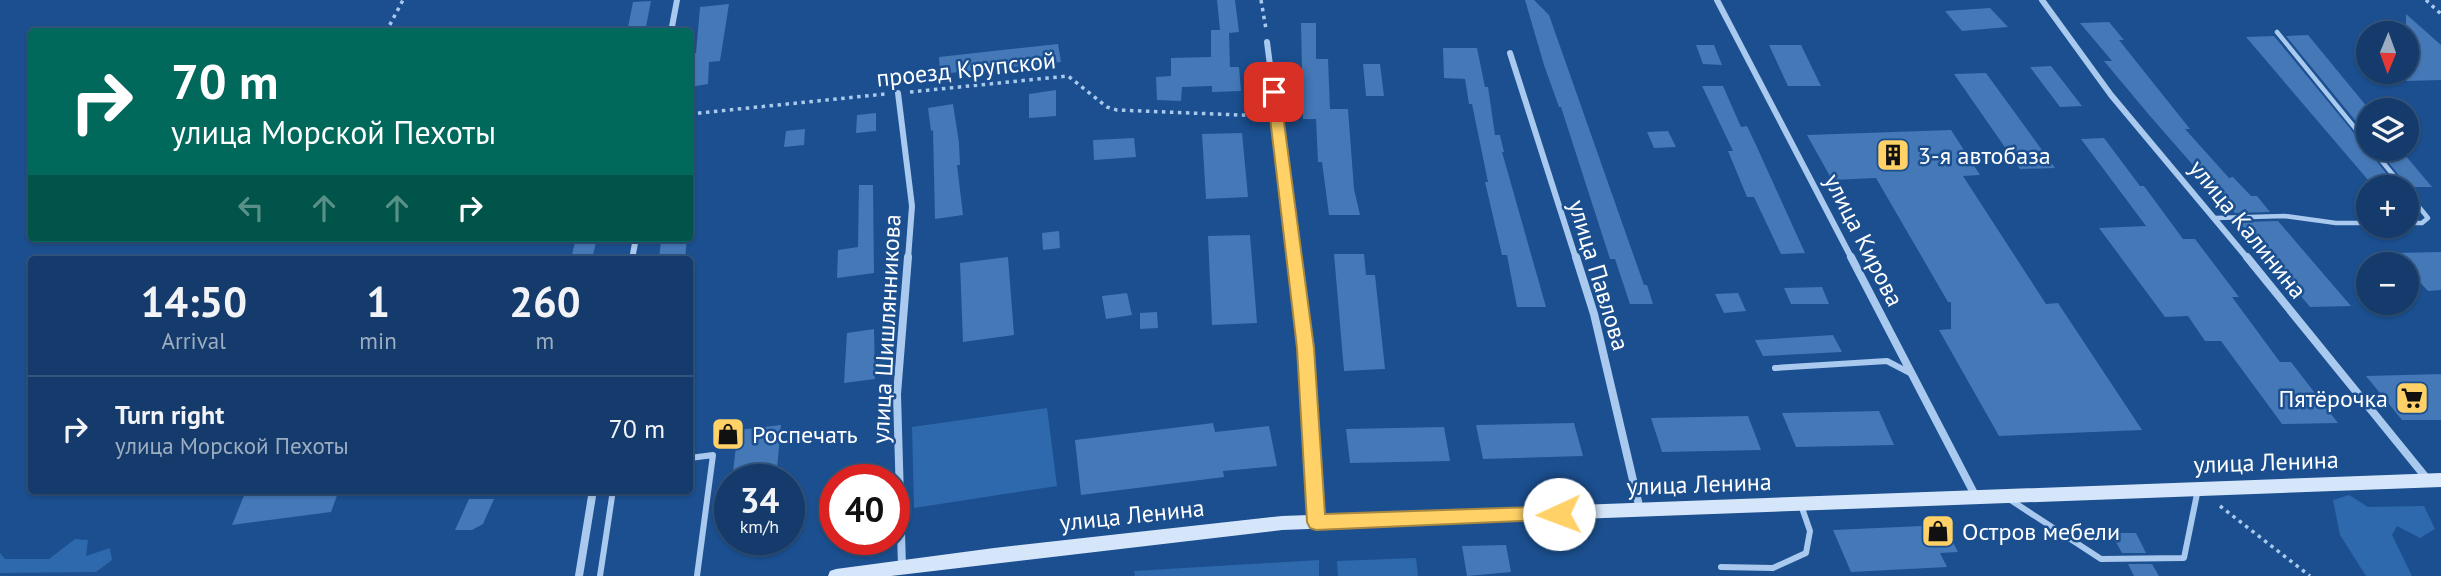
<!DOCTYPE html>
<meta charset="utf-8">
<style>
:root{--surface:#143b6b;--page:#1d4271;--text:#f1f3f6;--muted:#9dadc1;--line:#33557e}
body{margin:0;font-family:"PT Sans",sans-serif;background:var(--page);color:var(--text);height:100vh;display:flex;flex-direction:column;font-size:26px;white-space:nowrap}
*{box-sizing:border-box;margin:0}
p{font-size:23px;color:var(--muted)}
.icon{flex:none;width:38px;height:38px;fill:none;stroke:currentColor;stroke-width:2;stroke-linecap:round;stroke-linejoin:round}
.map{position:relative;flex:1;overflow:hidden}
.drawer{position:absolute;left:28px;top:256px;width:665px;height:238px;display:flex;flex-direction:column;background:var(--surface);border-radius:7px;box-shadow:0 2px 5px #0004,0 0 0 2px var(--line)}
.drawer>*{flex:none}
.guide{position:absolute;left:28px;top:28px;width:665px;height:214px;border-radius:7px;box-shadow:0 2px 5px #0004,0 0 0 2px var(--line);background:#00695c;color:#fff;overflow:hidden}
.needle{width:46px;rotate:181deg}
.buttons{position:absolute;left:2356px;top:21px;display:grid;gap:14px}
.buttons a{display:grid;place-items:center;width:63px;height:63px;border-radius:50%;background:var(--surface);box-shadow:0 2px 5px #0004,0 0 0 2px var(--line);font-size:35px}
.speed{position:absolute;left:714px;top:464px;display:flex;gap:14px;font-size:35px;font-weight:700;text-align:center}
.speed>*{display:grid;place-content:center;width:91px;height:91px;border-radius:50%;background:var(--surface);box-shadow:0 2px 5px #0004,0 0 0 2px var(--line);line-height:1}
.speed small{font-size:18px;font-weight:400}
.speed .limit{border:10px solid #d22;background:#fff;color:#111}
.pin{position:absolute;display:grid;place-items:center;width:60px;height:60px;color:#fff;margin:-30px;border-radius:14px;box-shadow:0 4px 10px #0006}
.me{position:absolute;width:77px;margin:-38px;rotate:268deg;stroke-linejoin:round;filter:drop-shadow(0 0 5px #0008)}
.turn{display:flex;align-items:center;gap:24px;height:147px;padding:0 28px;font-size:32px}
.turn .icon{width:91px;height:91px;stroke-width:2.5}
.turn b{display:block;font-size:49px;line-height:60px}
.lanes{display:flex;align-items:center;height:66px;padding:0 28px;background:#0003;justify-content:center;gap:35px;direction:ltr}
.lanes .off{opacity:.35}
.eta{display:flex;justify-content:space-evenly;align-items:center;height:119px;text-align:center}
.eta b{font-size:42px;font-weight:700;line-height:49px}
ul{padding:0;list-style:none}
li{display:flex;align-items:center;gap:21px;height:105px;padding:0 28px;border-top:2px solid var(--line)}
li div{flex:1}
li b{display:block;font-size:26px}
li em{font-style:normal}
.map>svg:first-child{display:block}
.green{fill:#2e69ad}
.building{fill:#4478b7}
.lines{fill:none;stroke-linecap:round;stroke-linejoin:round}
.path{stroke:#a9c9ee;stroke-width:3.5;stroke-dasharray:3.5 4.5;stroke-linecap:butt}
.lane-far1{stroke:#a9c9ee;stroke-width:4.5}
.lane{stroke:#a9c9ee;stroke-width:6}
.street-far1{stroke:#a9c9ee;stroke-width:6}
.street{stroke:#a9c9ee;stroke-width:8}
.secondary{fill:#d6e6fa;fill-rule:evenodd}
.route{fill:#ffd166;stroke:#a68842;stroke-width:2}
.labels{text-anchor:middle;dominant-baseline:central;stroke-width:5;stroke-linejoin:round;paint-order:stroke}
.street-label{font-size:24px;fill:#fff;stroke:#1b4f8f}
.poi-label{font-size:24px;fill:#fff;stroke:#1b4f8f;text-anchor:start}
</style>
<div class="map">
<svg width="2441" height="576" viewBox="0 0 2441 576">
<rect width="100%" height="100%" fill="#1b4f8f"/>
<!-- green -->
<g class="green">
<path d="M1047,408L1057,486L914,508L912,427Z"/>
<path d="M2349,495L2368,507L2424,506L2435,529L2420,538L2397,526L2392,535L2412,576H2366L2340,535L2333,500Z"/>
<path d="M75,539L88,540L86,556L110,548L112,560L96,572L0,573V553L5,559H49Z"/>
<path d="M1416,558L1418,576H1338L1337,561Z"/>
<path d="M1319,560V576H1135L1134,571Z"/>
</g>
<!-- building -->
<g class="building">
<path d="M1217,0H1235L1239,32L1229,33L1230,67H1239L1241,91L1212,92V86L1182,87L1181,101L1157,100L1156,77L1171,76V58L1211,57V30H1220Z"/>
<path d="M1525,0H1534L1549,15L1644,285H1647L1653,304H1630L1615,259H1610L1561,107H1559L1544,65Z"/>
<path d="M651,1L645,32H627L633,2Z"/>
<path d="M729,4L720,61L709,62L708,84L690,87V54L696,53L700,7Z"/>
<path d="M1990,8L2008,27L1962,31L1945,11Z"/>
<path d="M2406,14L2441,45V80L2406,81Z"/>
<path d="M2109,22L2124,40H2119L2190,129H2185L2229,178L2233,177L2251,196H2257L2270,212L2235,213L2150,116L2104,61H2112L2080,23Z"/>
<path d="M1301,23H1316V59H1328L1330,109H1348L1354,189L1360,215H1329L1322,162H1318L1316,119H1303Z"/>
<path d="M2308,35L2368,108V136L2286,36Z"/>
<path d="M2274,36L2367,149L2397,187H2374L2246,37Z"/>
<path d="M1058,44L1061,62L940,74L939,57Z"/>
<path d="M1696,45H1714L1722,65L1703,64Z"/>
<path d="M1769,45H1801L1821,86H1788Z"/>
<path d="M1443,48H1477L1485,87H1488L1495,135H1500L1504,152H1502L1546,307H1517L1507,255H1502L1485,182H1488L1472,104H1469L1465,79L1444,78Z"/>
<path d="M1363,64H1380L1384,96H1366Z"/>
<path d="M2051,66L2082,106L2060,107L2030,67Z"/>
<path d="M1986,73L2055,168L2020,169L1954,74Z"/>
<path d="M1702,86H1723L1741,127L1747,126L1756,145L1805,253L1781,254L1754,197H1747L1728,151H1733Z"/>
<path d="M1056,90V116L1029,118V94Z"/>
<path d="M953,104L959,143L960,165H957L963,215L935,219L933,130L931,131L928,108Z"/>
<path d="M876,113V131L856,133L857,115Z"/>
<path d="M805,129L804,145L784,147L786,131Z"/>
<path d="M1951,130L1980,175L1963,176L2046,304L2058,303L2142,430L1999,436L1939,330L1951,329V302H1948L1876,178L1832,180L1807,135Z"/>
<path d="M1668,131L1676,147L1654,148L1647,132Z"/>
<path d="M1242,133L1248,197L1206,199L1202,134Z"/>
<path d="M1134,138L1136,157L1094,160L1093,140Z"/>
<path d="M2104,138L2140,186H2144L2183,239H2195L2239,297H2232L2280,362H2291L2338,423L2282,424L2221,341H2205L2188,316L2165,317L2099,228L2146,226L2081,139Z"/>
<path d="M2378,149H2400L2432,187H2408Z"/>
<path d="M859,185H873L874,273L837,278L838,250L858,247Z"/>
<path d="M2278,221L2351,306L2310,307L2239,222Z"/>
<path d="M1059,231L1060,248L1043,250L1042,233Z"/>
<path d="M1250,235L1257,323L1212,325L1208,236Z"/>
<path d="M576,238H597L592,259H571Z"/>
<path d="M687,238L685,259H659L661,241Z"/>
<path d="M2441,252V290L2428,291L2393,253Z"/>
<path d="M1334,254H1364L1366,275H1375L1385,369L1344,371Z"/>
<path d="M1008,257L1014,335L963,342L960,263Z"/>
<path d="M1822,287L1829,304H1791L1784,288Z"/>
<path d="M1127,293L1132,315L1106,319L1102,296Z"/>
<path d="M1738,293L1746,311L1724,313L1715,294Z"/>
<path d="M1157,312L1158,328L1140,329V313Z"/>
<path d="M874,329L875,379L844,383L847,333Z"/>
<path d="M1833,335L1842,352L1763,356L1755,340Z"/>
<path d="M2441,374V420H2402L2366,376Z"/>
<path d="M1879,411L1894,445L1796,447L1782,413Z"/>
<path d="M1748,416L1761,450L1662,452L1651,418Z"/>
<path d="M1213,423L1215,432L1269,426L1277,466L1223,471L1224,477L1081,495L1075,440Z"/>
<path d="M1574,423L1583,456L1483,459L1476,425Z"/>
<path d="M781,425L776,480H732L738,430Z"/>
<path d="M1444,427L1450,461L1350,463L1346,429Z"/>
<path d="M265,490H339L331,512L232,525L245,493Z"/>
<path d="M469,499H494L483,524L472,530H455Z"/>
<path d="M1944,525L1958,552L1940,553L1947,567L1851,572L1833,530Z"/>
<path d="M2111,533H2136L2146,553H2122Z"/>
<path d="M1506,545L1511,572L1467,576L1462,546Z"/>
<path d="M2128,564H2152L2159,576H2134Z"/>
</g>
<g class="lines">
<!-- path -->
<g class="path">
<path d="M1261,0L1266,29"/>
<path d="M2426,0L2441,14"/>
<path d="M386,32L403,0"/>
<path d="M910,92L1068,76L1107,107L1117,110L1264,116"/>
<path d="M690,114L885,94"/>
<path d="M2220,506L2310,576"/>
</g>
<!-- lane-far1 -->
<g class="lane-far1">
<path d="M2277,32L2368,144"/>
<path d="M2372,149L2403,187"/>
<path d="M2406,191L2428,218L2422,223H2406"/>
<path d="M2215,218L2285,216L2336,223H2368"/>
</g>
<!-- lane -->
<g class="lane">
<path d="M1775,368L1887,361L1912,374"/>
<path d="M690,458L713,455L697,576"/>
<path d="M2009,499L2101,559L2184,558L2198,489"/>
<path d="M1721,567L1773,568L1806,553L1810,531L1801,505"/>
<path d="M600,576L613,490"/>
</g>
<!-- street-far1 -->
<g class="street-far1">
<path d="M1717,0L1852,259"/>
<path d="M2042,0L2111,95L2248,259"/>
<path d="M671,32L677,0"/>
<path d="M1267,42L1295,259"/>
<path d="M1510,53L1576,259"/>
<path d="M898,93L912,206L908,259"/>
<path d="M632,259L636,238"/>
</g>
<!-- street -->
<g class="street">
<path d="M1294,257L1306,348L1316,521"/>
<path d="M1576,257L1594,314L1640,510"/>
<path d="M1851,257L1976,497"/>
<path d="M2247,257L2428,480"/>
<path d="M902,567L897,394L908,257"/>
<path d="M579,576L593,490"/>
</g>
<!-- secondary -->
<path class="secondary" d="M2441,473V487L1282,530L891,576H828L830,571L836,569L994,548L1282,516Z"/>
</g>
<!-- route -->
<path class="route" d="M1274,87L1280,92L1314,348L1325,514L1559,506L1565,508L1568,514L1565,519L1316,530L1310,528L1307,522L1297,348L1267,92Z"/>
<!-- icons -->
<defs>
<symbol id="building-square" viewBox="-11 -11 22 22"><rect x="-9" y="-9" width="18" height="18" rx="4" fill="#ffd166" stroke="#1b4f8f"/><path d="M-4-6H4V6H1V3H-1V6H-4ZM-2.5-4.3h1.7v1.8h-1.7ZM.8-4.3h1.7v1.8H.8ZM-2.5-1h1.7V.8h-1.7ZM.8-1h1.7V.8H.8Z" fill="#111"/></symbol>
<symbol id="supermarket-square" viewBox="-11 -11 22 22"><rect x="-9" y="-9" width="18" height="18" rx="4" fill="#ffd166" stroke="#1b4f8f"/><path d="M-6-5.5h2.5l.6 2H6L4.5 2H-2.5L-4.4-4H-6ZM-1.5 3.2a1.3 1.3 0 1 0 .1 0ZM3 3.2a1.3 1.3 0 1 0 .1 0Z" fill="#111"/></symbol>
<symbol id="shop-square" viewBox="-11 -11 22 22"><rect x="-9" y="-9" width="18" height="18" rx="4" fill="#ffd166" stroke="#1b4f8f"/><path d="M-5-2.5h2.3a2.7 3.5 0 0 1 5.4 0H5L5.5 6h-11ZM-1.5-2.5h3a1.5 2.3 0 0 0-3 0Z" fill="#111"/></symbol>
</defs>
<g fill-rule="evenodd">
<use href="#building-square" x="1874" y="136" width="38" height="38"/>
<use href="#supermarket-square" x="2393" y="379" width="38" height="38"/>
<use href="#shop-square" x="709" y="415" width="38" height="38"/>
<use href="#shop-square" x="1919" y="512" width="38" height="38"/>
</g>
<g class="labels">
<!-- street labels -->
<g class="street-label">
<text transform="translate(966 69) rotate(-6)">проезд Крупской</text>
<text transform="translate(2248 229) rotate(51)">улица Калинина</text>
<text transform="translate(1864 240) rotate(63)">улица Кирова</text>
<text transform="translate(1599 275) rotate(73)">улица Павлова</text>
<text transform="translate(886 329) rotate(-87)">улица Шишлянникова</text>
<text transform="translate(2266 462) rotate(-2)">улица Ленина</text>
<text transform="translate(1699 484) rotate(-2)">улица Ленина</text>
<text transform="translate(1132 515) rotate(-6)">улица Ленина</text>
</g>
<!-- poi labels -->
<g class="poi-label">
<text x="1918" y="155">3-я автобаза</text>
<text x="2388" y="398" text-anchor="end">Пятёрочка</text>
<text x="752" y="434">Роспечать</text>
<text x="1962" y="531">Остров мебели</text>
</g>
</g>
</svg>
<div class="buttons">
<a><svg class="needle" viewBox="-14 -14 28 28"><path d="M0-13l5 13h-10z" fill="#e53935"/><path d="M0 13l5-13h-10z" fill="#9dadc1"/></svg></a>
<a><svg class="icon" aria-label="layers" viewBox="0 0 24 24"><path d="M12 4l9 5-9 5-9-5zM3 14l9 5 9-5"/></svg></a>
<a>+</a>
<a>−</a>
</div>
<div class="speed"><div>34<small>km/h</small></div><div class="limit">40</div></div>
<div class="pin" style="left:1274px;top:92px;background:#d93025"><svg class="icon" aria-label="arrive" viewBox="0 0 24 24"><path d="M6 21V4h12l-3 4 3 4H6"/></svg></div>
<svg class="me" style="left:1559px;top:514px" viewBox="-20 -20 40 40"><circle r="19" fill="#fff"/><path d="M0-13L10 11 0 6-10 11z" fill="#ffd166"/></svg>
<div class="guide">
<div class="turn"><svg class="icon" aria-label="right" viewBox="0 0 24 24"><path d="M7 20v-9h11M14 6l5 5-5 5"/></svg><div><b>70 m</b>улица Морской Пехоты</div></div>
<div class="lanes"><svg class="icon off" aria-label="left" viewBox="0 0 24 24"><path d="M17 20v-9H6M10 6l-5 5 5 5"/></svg><svg class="icon off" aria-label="ahead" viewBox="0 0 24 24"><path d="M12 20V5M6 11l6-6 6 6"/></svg><svg class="icon off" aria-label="ahead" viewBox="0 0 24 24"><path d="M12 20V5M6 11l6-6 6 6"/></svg><svg class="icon" aria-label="right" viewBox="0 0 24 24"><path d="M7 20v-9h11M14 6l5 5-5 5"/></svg></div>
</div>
<section class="drawer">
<div class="eta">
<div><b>14:50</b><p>Arrival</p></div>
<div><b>1</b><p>min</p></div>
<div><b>260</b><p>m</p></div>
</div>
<ul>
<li><svg class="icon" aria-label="right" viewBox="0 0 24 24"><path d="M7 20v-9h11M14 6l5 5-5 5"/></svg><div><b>Turn right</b><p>улица Морской Пехоты</p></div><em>70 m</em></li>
</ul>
</section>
</div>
